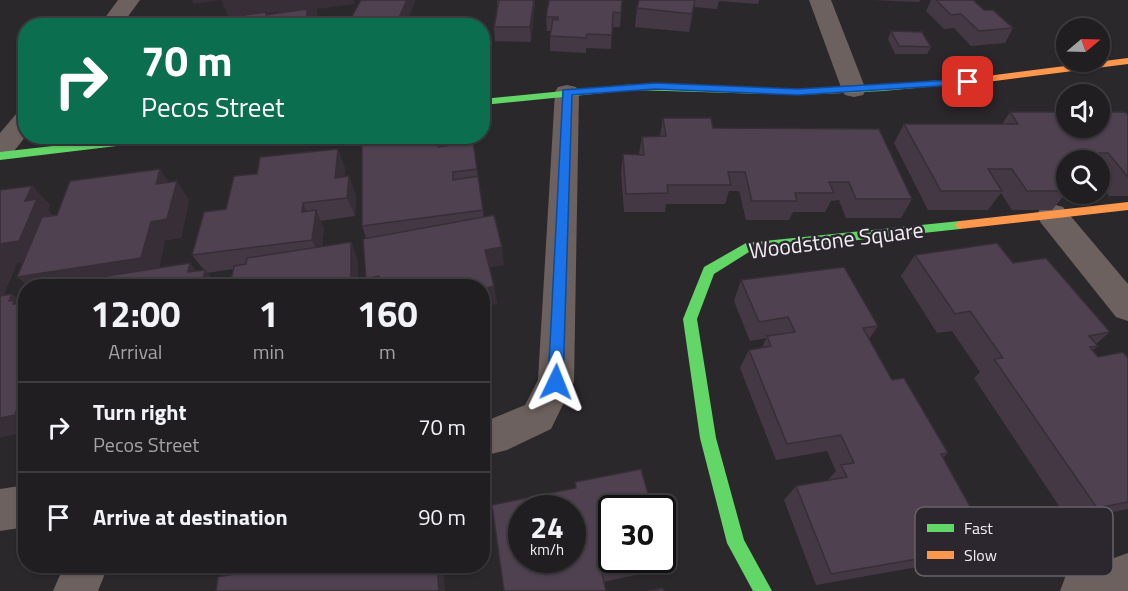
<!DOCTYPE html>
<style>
:root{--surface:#201e21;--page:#28272a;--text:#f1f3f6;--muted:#a2a2a5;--line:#3d3c3f}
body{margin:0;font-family:"Titillium Web",sans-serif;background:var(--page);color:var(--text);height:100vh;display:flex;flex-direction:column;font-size:22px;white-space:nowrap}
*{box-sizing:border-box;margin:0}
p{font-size:20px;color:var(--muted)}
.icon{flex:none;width:33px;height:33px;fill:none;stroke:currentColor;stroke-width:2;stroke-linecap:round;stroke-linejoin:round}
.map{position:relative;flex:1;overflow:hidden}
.side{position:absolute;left:18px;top:279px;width:472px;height:294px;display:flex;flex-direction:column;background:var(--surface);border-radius:24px;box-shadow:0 2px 4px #0004,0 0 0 2px var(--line)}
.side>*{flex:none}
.banner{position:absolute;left:18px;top:18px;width:472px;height:126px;border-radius:24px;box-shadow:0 2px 4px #0004,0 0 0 2px var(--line);background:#0b6e4f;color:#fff;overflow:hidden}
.needle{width:39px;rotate:71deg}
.tools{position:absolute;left:1056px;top:18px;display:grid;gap:12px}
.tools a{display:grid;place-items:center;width:54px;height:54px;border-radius:50%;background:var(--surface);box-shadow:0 2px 4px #0004,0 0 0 2px var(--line);font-size:30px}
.speed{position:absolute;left:508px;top:495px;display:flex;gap:12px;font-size:30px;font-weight:700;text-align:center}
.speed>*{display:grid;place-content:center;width:78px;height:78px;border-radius:50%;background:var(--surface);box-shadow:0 2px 4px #0004,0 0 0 2px var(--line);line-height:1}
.speed small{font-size:15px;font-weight:400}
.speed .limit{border:3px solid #111;border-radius:9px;background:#fff;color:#111}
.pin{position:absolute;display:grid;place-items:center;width:51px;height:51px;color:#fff;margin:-26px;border-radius:12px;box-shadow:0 3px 9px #0006}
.me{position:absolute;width:66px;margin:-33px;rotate:2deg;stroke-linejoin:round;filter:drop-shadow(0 0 4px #0008)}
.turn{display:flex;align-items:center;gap:21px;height:126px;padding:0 24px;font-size:27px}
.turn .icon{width:78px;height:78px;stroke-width:2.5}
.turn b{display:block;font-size:42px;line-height:51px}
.eta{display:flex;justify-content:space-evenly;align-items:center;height:102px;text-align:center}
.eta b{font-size:36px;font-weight:700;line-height:42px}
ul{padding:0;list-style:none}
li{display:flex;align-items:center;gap:18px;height:90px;padding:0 24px;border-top:2px solid var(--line)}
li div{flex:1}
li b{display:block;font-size:22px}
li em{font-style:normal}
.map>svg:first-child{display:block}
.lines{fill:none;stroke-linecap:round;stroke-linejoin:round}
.street{fill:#6c615f;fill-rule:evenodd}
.fast{fill:#63d668;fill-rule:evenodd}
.slow{fill:#ff974d;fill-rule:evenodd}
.wall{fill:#443844}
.shaded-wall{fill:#372e37}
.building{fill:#4f414f;stroke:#372e37;stroke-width:1.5;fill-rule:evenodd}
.route{fill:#1a73e8;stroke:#114b97;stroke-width:1.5}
.labels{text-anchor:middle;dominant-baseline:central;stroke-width:5;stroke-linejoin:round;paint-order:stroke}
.street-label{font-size:22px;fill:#f1ecf2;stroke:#2c262e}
.key{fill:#2c262e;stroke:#676169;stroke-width:1.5}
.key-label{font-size:16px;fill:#f1ecf2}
</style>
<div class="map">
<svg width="1128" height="591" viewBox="0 0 1128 591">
<rect width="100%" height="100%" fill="#2b282c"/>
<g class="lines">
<!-- street -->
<g class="street">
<path d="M118,0H140L121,26H99Z"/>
<path d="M809,0H831L866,90L863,95L854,97L845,95L842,90Z"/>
<path d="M567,85L576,87L579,92L574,382L551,429L507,450L483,456V420L491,419L525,405L538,380L555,92L558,87Z"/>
<path d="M26,111V136L10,156L0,159V133L17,113Z"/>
<path d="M1052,204L1063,207L1128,284V321L1116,317L1041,223L1037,215L1041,207Z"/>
<path d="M26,485V527L0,531V489Z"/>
<path d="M1128,553V591H1060L1066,575Z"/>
<path d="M64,566H108L98,591H53Z"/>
</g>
<!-- fast -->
<g class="fast">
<path d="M987,76L991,77V81L883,91L801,95L634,90L483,105V99L634,84L801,89L883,85Z"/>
<path d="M140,136H180L175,139L0,160V152Z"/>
<path d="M960,221L966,225L960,229L749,252L714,274L697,319L716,438L744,540L772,591H753L727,543L700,438L683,319L704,267L746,243Z"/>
</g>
<!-- slow -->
<g class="slow">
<path d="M1128,58V64L987,82L982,79L987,76Z"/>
<path d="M1128,202V210L960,229L954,225L960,221Z"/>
</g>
</g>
<!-- wall -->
<g class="wall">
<path d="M361,0L405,26H351L349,22Z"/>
<path d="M497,0H535L531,42L495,41L494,27L497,7Z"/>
<path d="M622,0L620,27H612L611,49L586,48V53L550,51V36L551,31H547L546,17Z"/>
<path d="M639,0H759L758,4L719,1L717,9L694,7L689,32L635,27L637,8Z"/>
<path d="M873,0H920L919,2Z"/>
<path d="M931,0H973L984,10L1013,28L1005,43L971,46L954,28L944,29L926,11Z"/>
<path d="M891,31L931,47L927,54H895L888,39Z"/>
<path d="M1010,112L1128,115V196H1109L1100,183V160H1066V194H1086L1082,198H1062L1052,210H1012L1001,193L988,210H928L894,143L904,124H1002Z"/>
<path d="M663,118L713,128L912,199L901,218H846L839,200L831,201L825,212H793L789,220H746L739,191H729L725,204H666L665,212H624L621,173L623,154H639L642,137L660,136Z"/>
<path d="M438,140L439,146L477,169L484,217L504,265L489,267L494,286L497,304L366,238L362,226L422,142Z"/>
<path d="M338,149L345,168L344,177L356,195L355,216L320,221L324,229L322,247L351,242L358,261V286H230L233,269L207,273L218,286L23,262L17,263L3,296L12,294L21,302H26V432L0,437V190L32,186L50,205L48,210L53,216L169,182L189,200L181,238L165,240L159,268L190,263L196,271L204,270L192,255L226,209L257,174Z"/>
<path d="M915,255L1013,263L1110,332L1096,344L1098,346L1093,350L1098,357L1128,358V509L1069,521L974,378L980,372L952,331L937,333L901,276Z"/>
<path d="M741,280L878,326L869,339L892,380L948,453L943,458L992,546L968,558L816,585L784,500L796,486L827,481L836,471L827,451L776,460L740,368L749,350L762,348L766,338L750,341L734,301Z"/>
<path d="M575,482L667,559L662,569L603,582L575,488Z"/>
</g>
<!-- shaded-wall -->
<g class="shaded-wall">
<path d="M192,0H354L355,4L317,9L318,16L310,17L313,26H307L279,14L278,12L267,13L272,26L266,15V13L237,17L241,26H236L229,18L221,0L194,4Z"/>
<path d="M407,0H416L405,26H398L397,22Z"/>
<path d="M534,0H535V5L531,42L530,27Z"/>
<path d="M338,149L345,168L342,197L335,178Z"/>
<path d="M160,169L173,188L156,184Z"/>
<path d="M349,176L356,195L355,216L347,198Z"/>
<path d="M177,181L189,200L181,238L165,240L157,276L90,286H28L17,277L151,222Z"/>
<path d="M32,186L50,205L48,210L55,218L38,260L17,263L0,302V244L25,201Z"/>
<path d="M303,203L312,222L302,212Z"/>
<path d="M316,210L324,229L321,258L312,240Z"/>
<path d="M351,242L358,261V286H351Z"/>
<path d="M502,247L504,265L488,268L485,250Z"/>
<path d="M190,263L203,281L205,270L218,286H199L188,272Z"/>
<path d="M379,276L383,286H369L366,279Z"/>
<path d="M494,286L497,304L483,307V289Z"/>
<path d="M12,294L26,306V314L9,301Z"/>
<path d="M26,383V432L0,437V418Z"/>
<path d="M437,566H443L445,591H439Z"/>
</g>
<!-- building -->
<g class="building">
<path d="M361,0H407L397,22L403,23L402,26H370L371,23L349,22Z"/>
<path d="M499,0H534L530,27H494Z"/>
<path d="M549,0H622L621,13L613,12L612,35L587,34L586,38L550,36L553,19L558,20V17H546Z"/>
<path d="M639,0H695L692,14L637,8Z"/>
<path d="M936,0H973L984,10H993L1013,28L979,31L961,14L951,15Z"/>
<path d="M307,9V26H238L244,22V15L266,12V15Z"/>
<path d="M237,16L236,26H200L201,21Z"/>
<path d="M891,31L922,32L931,47L899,46Z"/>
<path d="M1010,112H1066V128H1100V112H1125L1128,115V177L1108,153H1079L1085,160H1066V180H1061L1066,187V191H1027L1012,169H988L1002,191H941L904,124H1018Z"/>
<path d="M663,118H711L713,128L879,129L912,199H856L849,182H829L834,193H795L797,201H752L745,172H728L731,185H667L668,193L626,194L623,154L644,155L642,137L666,136Z"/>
<path d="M421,137V142L438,140V147L473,142L477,169L453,172V180L478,176L483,210L362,226V144Z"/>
<path d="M338,149L335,178L349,176L347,198L303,203L302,212L316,210L312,240L192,255L204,212L226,209L234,176L257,174L260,157Z"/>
<path d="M160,169L156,184L177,181L167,219L151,222L141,258L17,277L42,217L57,215L70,181Z"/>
<path d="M32,186L25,201L37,199L19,241L0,244V190Z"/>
<path d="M494,215L502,247L485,250L494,286L483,289V286H380L379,276L366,279L363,239Z"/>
<path d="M351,242V286H230L234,266L246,264L247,258Z"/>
<path d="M997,243L1013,263L1046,258L1110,332L1089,336L1098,346L1090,347L1098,357L1123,352L1128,358V502L1097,508L994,359L1003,358L970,311L955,314L915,255Z"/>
<path d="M190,263L188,272L205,270L202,286H80L82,280Z"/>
<path d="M844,267L878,326L863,328L892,380L904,378L948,453L941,454L992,546L831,574L796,486L847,477L841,465L854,463L841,435L787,444L749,350L771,346L767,336L795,332L788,317L759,322L741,280Z"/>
<path d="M12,294L9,301L14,300L13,304L26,302V383L15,415L0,418V296Z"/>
<path d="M641,469L652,508H612V560H663V545L667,559L602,573L606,591H504L492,505L576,488L575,482ZM522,508H573V560H522Z"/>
<path d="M277,566H437L439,591H216L218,577Z"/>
<path d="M663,588L664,591H648Z"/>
</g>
<!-- route -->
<path class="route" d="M968,79L973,82L971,84L798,95L655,89L572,95L563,382L561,387L556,389L551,387L548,382L563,90L655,83L798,89Z"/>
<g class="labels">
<!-- street labels -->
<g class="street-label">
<text transform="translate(836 240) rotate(-7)">Woodstone Square</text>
</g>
</g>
<!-- legend -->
<rect x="915" y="507" width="198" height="69" rx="9" class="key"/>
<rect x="927" y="524" width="27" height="8" fill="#63d668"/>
<rect x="927" y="551" width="27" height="8" fill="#ff974d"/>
<g class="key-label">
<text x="964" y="534">Fast</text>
<text x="964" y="561">Slow</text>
</g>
</svg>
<div class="tools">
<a><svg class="needle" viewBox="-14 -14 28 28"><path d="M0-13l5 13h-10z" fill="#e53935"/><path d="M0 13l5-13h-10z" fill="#a2a2a5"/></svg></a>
<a><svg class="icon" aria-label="sound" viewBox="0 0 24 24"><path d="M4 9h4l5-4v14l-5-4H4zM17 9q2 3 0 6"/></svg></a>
<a><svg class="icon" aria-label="search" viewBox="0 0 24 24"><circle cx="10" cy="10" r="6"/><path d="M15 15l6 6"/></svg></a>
</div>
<div class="speed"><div>24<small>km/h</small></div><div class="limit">30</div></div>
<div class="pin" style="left:968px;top:82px;background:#d93025"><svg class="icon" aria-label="arrive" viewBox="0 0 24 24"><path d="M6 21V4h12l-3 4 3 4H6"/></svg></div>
<svg class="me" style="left:556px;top:382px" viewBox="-20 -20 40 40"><path d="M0-17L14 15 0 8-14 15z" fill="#1a73e8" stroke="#fff" stroke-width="4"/></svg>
<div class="banner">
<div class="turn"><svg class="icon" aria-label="right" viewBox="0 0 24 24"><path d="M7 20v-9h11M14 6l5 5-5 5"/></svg><div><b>70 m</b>Pecos Street</div></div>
</div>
<section class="side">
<div class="eta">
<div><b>12:00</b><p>Arrival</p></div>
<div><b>1</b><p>min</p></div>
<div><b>160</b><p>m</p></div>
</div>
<ul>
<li><svg class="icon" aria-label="right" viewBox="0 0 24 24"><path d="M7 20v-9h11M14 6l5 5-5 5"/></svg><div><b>Turn right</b><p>Pecos Street</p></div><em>70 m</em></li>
<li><svg class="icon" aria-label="arrive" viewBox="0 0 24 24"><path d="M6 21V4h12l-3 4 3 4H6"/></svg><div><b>Arrive at destination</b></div><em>90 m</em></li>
</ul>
</section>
</div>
